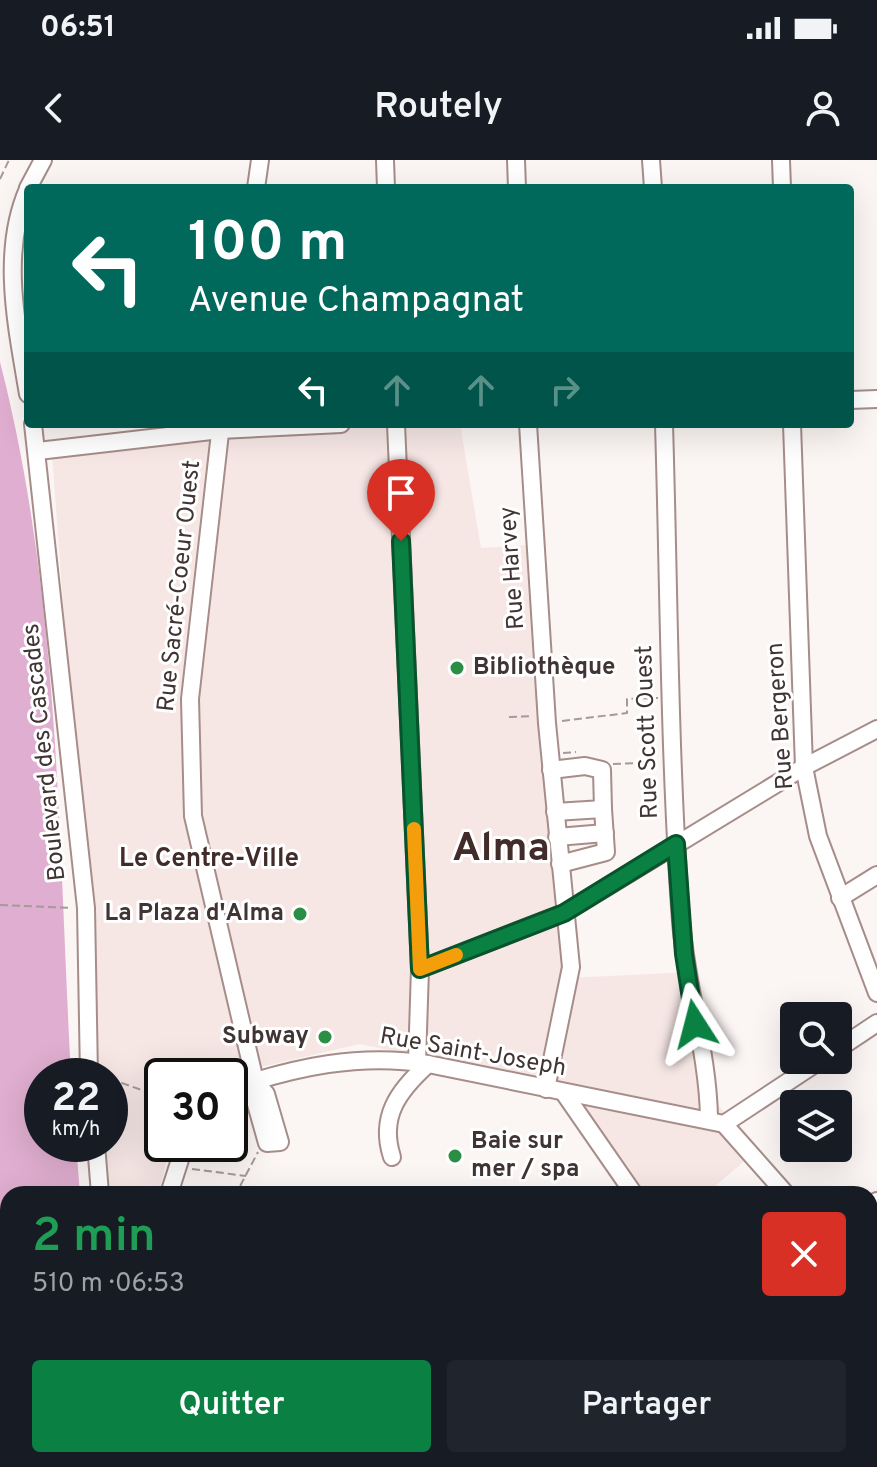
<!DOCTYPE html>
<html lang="fr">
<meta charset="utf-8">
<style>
:root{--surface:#171b24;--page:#20242c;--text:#f1f3f6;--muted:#9ea1a6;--accent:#0b8043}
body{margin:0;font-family:Overpass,sans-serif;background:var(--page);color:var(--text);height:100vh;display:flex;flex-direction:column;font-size:30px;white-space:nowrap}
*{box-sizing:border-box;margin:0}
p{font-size:26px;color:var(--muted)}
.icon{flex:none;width:44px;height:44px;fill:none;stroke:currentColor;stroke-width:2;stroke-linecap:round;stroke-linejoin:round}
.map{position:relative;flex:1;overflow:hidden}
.details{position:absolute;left:0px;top:1026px;width:878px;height:282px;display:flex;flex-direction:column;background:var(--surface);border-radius:24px 24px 0 0;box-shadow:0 8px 32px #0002}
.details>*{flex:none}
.hud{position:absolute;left:24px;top:24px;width:830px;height:244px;border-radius:8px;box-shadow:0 8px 32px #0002;background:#00695c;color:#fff;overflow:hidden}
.controls{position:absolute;left:780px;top:842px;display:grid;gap:16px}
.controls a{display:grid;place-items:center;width:72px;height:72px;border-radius:8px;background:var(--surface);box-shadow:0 8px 32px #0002;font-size:40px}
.speed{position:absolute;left:24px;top:898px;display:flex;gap:16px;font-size:40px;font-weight:700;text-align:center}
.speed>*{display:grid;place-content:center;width:104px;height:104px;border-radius:50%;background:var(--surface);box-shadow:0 8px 32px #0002;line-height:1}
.speed small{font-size:20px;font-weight:400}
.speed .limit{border:4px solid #111;border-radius:12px;background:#fff;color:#111}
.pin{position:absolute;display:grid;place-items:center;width:68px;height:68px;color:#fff;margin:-82px -34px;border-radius:50% 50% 50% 0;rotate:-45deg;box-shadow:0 0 8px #0007}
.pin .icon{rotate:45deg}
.me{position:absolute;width:88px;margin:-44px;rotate:351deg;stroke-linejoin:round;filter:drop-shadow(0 0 6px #0008)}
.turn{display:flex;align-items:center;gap:28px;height:168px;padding:0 32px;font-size:36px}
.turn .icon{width:104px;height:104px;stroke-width:2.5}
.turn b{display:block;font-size:56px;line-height:68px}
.lanes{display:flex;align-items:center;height:76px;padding:0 32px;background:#0003;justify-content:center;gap:40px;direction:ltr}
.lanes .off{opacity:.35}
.round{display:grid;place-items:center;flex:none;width:84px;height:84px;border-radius:8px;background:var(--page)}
.head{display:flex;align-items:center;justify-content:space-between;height:136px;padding:0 32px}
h1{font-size:48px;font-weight:600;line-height:60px;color:#1e9e55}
.cta{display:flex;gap:16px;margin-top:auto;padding:16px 32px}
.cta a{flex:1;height:92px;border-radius:8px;background:var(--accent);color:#fff;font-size:32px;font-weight:600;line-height:92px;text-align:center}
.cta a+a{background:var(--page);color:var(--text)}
.status{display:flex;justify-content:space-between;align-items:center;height:56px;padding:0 40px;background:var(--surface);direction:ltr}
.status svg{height:22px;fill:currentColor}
header{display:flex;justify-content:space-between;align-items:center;height:104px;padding:0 32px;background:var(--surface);font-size:36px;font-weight:600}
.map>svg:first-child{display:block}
.built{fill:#f6e7e5}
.water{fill:#e0aed0}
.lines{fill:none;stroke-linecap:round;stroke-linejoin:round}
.minor-casing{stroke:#a68d89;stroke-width:20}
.path{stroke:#a39b9a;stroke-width:2;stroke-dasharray:8 4;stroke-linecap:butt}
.minor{stroke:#fff;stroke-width:16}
.route-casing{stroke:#07532c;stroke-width:20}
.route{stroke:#0b8043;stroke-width:14}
.slow{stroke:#f59e0b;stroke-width:14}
.poi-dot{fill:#2a8e44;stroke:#fff;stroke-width:3}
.labels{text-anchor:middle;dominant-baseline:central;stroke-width:6;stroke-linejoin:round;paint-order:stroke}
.street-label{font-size:24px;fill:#403534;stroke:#fff}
.poi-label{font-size:24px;font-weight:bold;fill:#403534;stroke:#fff;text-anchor:start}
.neighbourhood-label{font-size:26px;font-weight:bold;fill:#412c2a;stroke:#fff}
.town-label{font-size:40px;font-weight:bold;fill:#412c2a;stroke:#fff}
</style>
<div class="status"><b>06:51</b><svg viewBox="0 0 49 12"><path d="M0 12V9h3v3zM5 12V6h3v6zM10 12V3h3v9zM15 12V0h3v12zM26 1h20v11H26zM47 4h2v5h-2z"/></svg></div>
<header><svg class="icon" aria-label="back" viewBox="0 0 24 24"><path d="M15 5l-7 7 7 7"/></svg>Routely<svg class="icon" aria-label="person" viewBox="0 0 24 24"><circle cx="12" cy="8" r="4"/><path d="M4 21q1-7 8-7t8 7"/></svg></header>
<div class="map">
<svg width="877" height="1307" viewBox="0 0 877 1307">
<rect width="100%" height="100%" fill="#fbf5f4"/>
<!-- built -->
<path class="built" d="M240,264H460L481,388L528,385L567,818L692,812L719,946L756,991L706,1034H640L572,929L360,884L222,916H162V984H170L159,1034H107L103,984H110V916H98L52,294Z"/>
<!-- water -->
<g class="water">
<path d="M0,202C60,435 58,678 71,916H42V984H76L80,1034H8V1300H16L9,1307H0Z"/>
<path d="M78,1300H337L357,1307H89Z"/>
</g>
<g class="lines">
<defs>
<g id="minor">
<path d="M385,0L386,28"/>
<path d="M516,0L517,28"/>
<path d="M651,0L653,28"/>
<path d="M781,0L782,28"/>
<path d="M28,28L43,0"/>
<path d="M256,28L260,0"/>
<path d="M28,29C0,92 17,168 28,234"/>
<path d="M850,240L877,239"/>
<path d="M33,264L86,748L89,916"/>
<path d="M221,264L190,539L193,656L255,921L254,937L267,983L280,982L266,934L255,921"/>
<path d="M396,264L420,809L417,902"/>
<path d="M528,264L547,563L571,807L546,929"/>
<path d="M664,264C669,429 669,596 681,761C686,827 708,892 709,958"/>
<path d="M792,264L804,607L818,676L877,833"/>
<path d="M38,291L220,270L341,264"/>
<path d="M551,610L585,606L602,610L603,649L555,652"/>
<path d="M557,677L605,673"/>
<path d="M560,704L606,692L603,649"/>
<path d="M840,738L877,715"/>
<path d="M420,809L564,753L804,607L877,569"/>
<path d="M838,889L877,863"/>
<path d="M230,929C296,907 359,893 428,904L724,964L786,1034"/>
<path d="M564,933L634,1034"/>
<path d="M724,964L821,900"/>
<path d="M96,984L100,1034"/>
<path d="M392,997C379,957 398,931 428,904"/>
<path d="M169,1034L185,984"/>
<path d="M870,1045L877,1041"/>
<path d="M870,1141L877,1150"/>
<path d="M870,1175L877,1174"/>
<path d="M461,1300L484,1307"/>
<path d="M57,1307L64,1300"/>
<path d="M577,1307L598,1300"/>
</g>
</defs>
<!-- minor casing -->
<use href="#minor" class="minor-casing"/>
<!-- path -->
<g class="path">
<path d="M0,19L9,0"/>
<path d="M509,557L532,556"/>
<path d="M562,561L627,553V539L658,538"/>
<path d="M563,593L576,592"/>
<path d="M613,604L659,602"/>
<path d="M0,745L72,748"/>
<path d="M110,919L162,937"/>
<path d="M192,1009L246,1016"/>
<path d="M219,1034L238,1030L258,992"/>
<path d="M384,1300L402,1307"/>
</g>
<!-- minor -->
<use href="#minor" class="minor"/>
</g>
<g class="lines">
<defs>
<path id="route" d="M401,381L420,809L564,753L676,684L684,794L695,864"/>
</defs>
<!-- route casing -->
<use href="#route" class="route-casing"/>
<!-- route -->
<use href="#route" class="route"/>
<!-- slow -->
<path class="slow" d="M414,669L420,809L456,795"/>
</g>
<!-- markers -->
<g class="poi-dot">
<circle cx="457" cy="508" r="8"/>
<circle cx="300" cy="754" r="8"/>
<circle cx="325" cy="877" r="8"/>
<circle cx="455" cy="996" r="8"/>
</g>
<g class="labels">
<!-- street labels -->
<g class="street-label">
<text transform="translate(513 408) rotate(-94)">Rue Harvey</text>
<text transform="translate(180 426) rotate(-84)">Rue Sacré-Coeur Ouest</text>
<text transform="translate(781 556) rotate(-94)">Rue Bergeron</text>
<text transform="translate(648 572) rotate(-92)">Rue Scott Ouest</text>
<text transform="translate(45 592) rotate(-96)">Boulevard des Cascades</text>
<text transform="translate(473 893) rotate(10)">Rue Saint-Joseph</text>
</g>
<!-- poi labels -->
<g class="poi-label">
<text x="473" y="508">Bibliothèque</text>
<text x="284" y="754" text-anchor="end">La Plaza d'Alma</text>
<text x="309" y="877" text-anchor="end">Subway</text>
<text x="471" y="982">Baie sur<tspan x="471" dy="28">mer / spa</tspan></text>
</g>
<!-- neighbourhood labels -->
<g class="neighbourhood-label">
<text x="209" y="699">Le Centre-Ville</text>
</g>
<!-- town labels -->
<g class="town-label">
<text x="501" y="690">Alma</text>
</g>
</g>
</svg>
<div class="controls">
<a><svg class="icon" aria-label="search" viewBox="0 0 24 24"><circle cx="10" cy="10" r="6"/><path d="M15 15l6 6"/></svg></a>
<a><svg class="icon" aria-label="layers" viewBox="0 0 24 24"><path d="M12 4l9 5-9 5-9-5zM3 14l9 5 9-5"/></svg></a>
</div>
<div class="speed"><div>22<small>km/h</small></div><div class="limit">30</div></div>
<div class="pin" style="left:401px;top:381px;background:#d93025"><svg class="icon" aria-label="arrive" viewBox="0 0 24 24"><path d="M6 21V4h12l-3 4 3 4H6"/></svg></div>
<svg class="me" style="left:695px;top:864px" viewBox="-20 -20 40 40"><path d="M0-17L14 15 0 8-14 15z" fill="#0b8043" stroke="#fff" stroke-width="4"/></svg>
<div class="hud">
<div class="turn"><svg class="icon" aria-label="left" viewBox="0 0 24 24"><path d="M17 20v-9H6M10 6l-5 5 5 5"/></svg><div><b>100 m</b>Avenue Champagnat</div></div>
<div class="lanes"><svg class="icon" aria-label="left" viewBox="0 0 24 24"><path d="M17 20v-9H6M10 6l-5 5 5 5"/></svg><svg class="icon off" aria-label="ahead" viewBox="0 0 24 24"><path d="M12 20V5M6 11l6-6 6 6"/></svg><svg class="icon off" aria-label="ahead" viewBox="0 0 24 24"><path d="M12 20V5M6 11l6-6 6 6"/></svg><svg class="icon off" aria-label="right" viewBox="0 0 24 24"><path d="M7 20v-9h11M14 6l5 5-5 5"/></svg></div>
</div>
<section class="details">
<div class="head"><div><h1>2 min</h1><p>510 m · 06:53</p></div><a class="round" style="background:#d93025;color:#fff"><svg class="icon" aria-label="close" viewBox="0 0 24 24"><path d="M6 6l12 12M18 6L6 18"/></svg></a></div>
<div class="cta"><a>Quitter</a><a>Partager</a></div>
</section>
</div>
